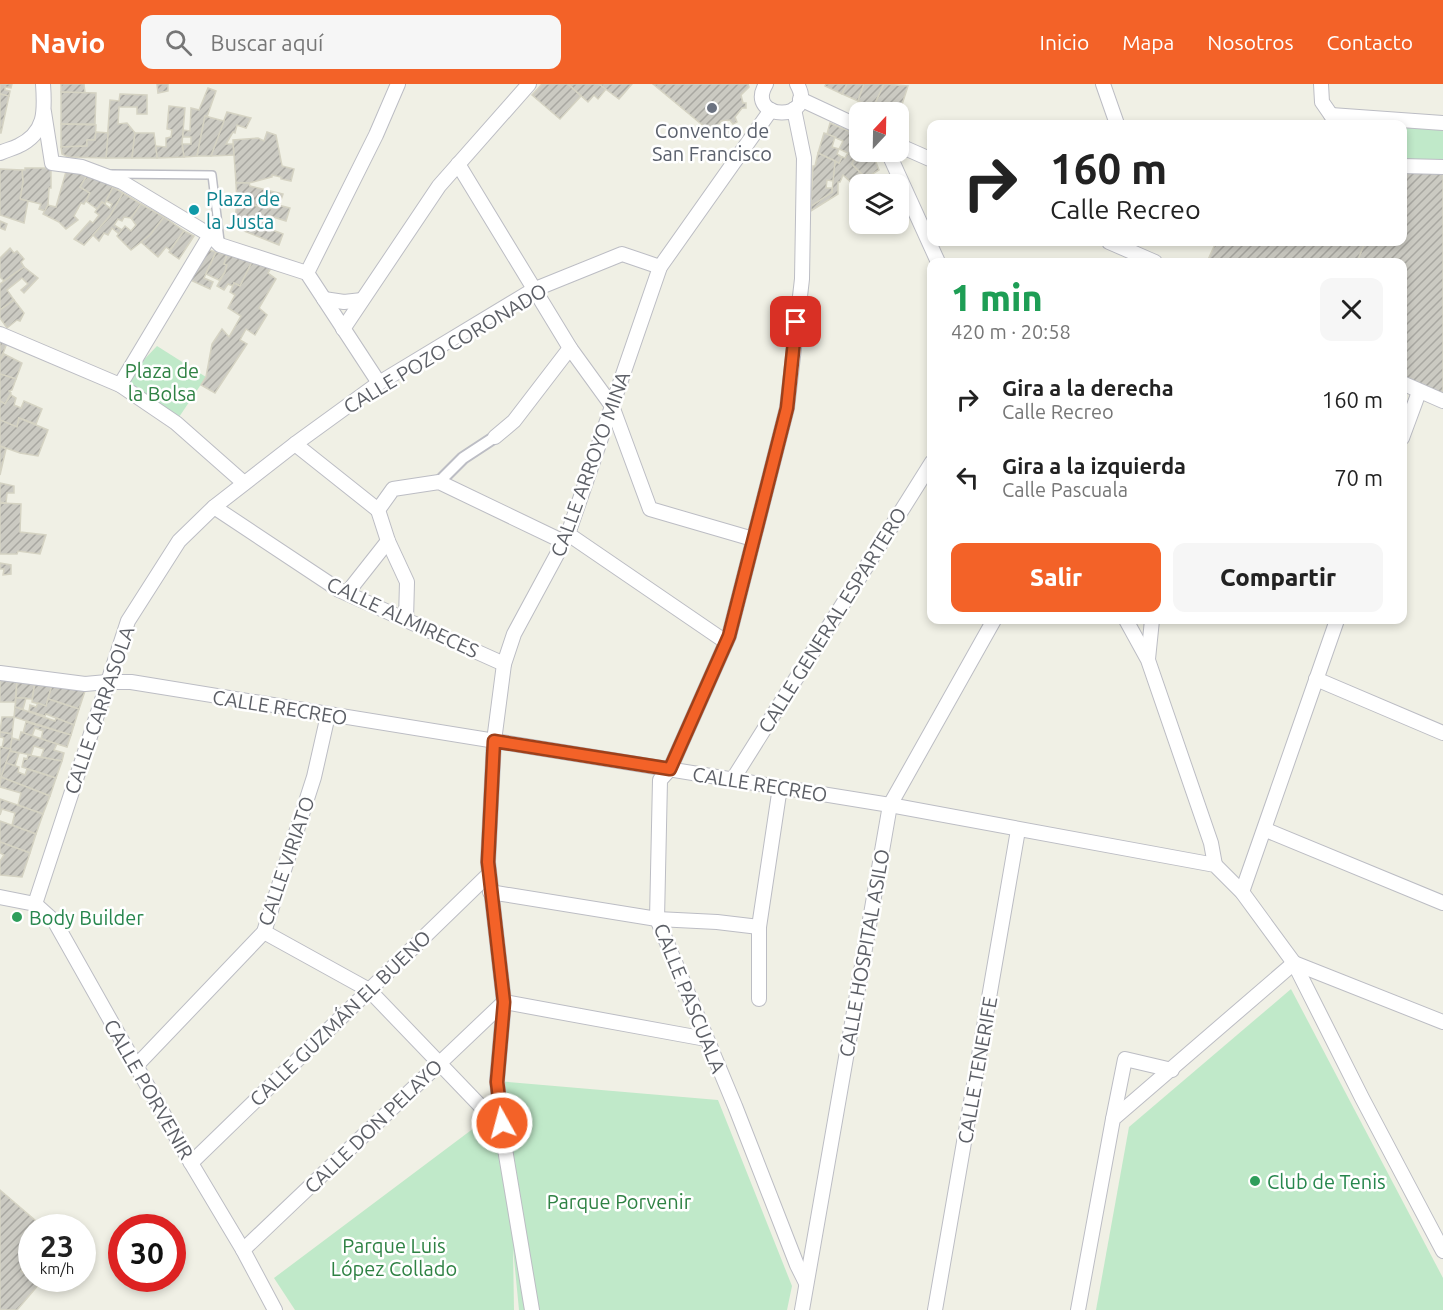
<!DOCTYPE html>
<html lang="es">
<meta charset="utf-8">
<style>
:root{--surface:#fff;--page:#f6f6f6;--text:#222;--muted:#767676;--accent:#f36228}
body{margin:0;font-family:Ubuntu,sans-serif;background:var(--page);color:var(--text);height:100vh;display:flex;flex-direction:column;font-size:22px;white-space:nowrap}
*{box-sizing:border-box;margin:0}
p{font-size:20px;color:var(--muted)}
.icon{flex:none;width:33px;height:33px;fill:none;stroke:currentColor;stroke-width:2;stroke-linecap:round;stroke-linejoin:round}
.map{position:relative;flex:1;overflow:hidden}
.side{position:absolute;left:927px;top:174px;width:480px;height:366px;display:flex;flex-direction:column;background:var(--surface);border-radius:12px;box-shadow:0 3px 9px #0003}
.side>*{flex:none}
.banner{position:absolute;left:927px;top:36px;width:480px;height:126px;border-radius:12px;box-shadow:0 3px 9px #0003;background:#fff;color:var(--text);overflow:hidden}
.needle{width:39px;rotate:22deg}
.buttons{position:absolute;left:849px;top:18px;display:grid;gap:12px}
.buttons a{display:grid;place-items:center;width:60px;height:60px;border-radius:12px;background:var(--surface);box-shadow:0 3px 9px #0003;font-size:30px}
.speed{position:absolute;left:18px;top:1130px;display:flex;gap:12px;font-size:30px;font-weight:700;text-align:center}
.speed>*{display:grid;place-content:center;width:78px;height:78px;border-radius:50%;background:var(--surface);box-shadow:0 3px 9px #0003;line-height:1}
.speed small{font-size:15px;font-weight:400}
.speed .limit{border:9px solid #d22;background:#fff;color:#111}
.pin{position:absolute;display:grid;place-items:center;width:51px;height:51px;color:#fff;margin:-26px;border-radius:12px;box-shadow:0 3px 9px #0006}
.me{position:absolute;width:66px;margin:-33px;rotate:353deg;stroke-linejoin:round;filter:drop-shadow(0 0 4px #0008)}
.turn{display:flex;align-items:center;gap:21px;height:126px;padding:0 24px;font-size:27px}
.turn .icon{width:78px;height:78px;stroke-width:2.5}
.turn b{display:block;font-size:42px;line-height:51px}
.round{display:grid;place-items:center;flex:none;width:63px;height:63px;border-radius:12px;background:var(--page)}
.summary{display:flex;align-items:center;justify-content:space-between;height:102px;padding:0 24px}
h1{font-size:36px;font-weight:800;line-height:45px;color:#1e9e55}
.primary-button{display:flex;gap:12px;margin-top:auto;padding:12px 24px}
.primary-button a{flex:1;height:69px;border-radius:12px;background:var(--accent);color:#fff;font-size:24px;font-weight:800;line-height:69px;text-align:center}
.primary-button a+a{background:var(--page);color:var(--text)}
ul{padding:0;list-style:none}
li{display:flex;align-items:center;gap:18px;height:78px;padding:0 24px}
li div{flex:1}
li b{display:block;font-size:22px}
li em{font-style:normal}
header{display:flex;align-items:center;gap:36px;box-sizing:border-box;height:84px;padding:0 30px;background:var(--accent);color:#fff}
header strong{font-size:28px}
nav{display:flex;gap:33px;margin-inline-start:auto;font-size:21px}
.search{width:420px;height:54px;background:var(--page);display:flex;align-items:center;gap:15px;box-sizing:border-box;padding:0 21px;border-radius:12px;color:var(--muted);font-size:22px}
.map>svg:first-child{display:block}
.park{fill:#c0e9c9}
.building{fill:url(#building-hatch);stroke:#d5d3c3;stroke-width:1.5}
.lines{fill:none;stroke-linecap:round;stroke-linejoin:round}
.service-casing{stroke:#bcbdc4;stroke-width:10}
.pedestrian-casing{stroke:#bcbdc4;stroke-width:14}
.minor-casing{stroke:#bcbdc4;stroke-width:16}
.service{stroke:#fff;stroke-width:7}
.pedestrian{stroke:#fff;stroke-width:10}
.minor{stroke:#fff;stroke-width:14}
.route-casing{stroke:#9e401a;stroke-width:15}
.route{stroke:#f36228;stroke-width:10}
.worship-dot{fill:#6b7280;stroke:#fff;stroke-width:2}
.culture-dot{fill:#0f9aa8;stroke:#fff;stroke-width:2}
.leisure-dot{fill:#2e9e5b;stroke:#fff;stroke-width:2}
.labels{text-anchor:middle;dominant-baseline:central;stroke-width:5;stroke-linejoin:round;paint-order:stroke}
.worship-label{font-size:20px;fill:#5b616d;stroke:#fff}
.culture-label{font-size:20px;fill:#0d838f;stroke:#fff;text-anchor:start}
.street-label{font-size:20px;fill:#5c5f66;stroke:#fff}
.park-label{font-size:20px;fill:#2f8244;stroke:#fff}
.leisure-label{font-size:20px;fill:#27864d;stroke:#fff;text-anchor:start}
</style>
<header>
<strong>Navio</strong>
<div class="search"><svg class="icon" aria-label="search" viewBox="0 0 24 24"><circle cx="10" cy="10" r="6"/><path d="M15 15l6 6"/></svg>Buscar aquí</div>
<nav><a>Inicio</a><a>Mapa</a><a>Nosotros</a><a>Contacto</a></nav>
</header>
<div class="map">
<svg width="1443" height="1226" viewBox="0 0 1443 1226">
<defs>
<pattern id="building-hatch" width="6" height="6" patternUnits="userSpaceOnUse" patternTransform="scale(1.5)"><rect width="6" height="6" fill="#cbcac2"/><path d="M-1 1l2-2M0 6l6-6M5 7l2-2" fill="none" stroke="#a8a7a1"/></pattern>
</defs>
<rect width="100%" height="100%" fill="#f0f0e5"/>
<!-- park -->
<g class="park">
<path d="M1331,31L1443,39V83L1403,82L1402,40H1330Z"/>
<path d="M157,262L206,293L175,339L120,301Z"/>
<path d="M1291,905L1443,1194V1226H1096L1129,1043Z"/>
<path d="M497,997L718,1016L792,1202L787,1226H519L513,1164L514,1226H295L274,1194L482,1038L503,1059Z"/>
</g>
<!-- building -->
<g class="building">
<path d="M0,0H12L11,4L5,3V6L10,7L9,12L0,10Z"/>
<path d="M61,0H84L85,9L61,8Z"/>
<path d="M157,0H168V7L158,9Z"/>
<path d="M542,0H568L581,12L560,35L532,11Z"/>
<path d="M568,0H599L606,5L598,15L594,11L588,18Z"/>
<path d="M599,0H632L619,15Z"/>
<path d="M653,0H748L749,3L741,11L743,19H746V24H742L735,33L737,38L733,40L730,36L721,37L712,49Z"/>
<path d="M826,0H847L842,10L825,2Z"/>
<path d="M847,0H864L858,17L842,10Z"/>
<path d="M864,0H884L873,24L858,17Z"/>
<path d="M884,0L908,2L898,33V28H884L873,24Z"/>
<path d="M208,4L216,7L207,33L205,32L197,72L184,73L182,60H191V53H183V46L190,47L191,24L199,26Z"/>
<path d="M61,8L96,9L95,40H61Z"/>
<path d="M0,10L9,12L1,49H0Z"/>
<path d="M120,10L147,11V30H137V23H119L118,40L127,39L135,49L132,74H106L110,16L119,17Z"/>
<path d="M169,22L185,24L182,60L184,73L157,74L156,62L166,63V54L171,53L172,46L167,45Z"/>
<path d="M227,28L251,34L246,44L237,41L235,49L233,48L226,60H233L234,71L211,72Z"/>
<path d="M205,32L224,37L211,72H197Z"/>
<path d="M830,39L858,51L854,61L859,64L852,80L866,94L854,101L843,91L840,98H838V110L811,127V122L832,108L835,77L839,79L842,73L845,74L848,69L839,65L843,57L827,50Z"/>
<path d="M61,40L96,41L95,56H87V62L61,63Z"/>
<path d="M96,48L108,49L106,74L68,73L62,70L61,63L87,62V56H95Z"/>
<path d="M267,48L276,51L282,82L294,85L291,97L281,95V93L272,91V93L249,99H236L233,56L258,54L264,57Z"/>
<path d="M135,49H154L157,74H132Z"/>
<path d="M824,49L835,53L832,63L839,65L837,70L842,73L839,79L818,69Z"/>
<path d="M858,51L860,68H872L879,86L866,94L852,80L859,64L854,61Z"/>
<path d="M818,69L835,77L833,97L827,96L826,104H832V108L811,122L813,82H815Z"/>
<path d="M25,84H51V104H49L48,121L45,127L39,125L41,120L20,115L23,98L22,86H25Z"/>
<path d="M67,84L89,88L80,103L90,109L84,120L81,119L74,132L78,136L66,145L59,138L43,130L48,121L56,123Z"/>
<path d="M0,85L22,86L23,98L20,115L28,117L24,139L0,131Z"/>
<path d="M1443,86V317L1402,298V178H1357L1365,158H1402V88Z"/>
<path d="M89,88L113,103L105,120L102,118L97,125L86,117L90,109L80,103Z"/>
<path d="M236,99H249L250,102L283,110L280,119L258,117L257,122L237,118Z"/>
<path d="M113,103L123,109L110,132L84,161L74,155L90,137L93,139L99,131L95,128L102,118L110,124L112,120L106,117Z"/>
<path d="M123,109L141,120L131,134L124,133L122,137L118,135L114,141L122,146L119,150L112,144L108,151L104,149L99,157L93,151L110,132Z"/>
<path d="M237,118L272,125L274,120L290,124L286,137L270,132L267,144L283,150L279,161L234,143Z"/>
<path d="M141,120L164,133L150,151L131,166L117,152L125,142L131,147L136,141L131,134Z"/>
<path d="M164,133L184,147L170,166L166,163L158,173L141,158L150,151Z"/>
<path d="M0,137L7,140L5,146L0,144Z"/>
<path d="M184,147L194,152L179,175L169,168Z"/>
<path d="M1216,158H1365L1357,178H1207Z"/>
<path d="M10,164L14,169L17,167L24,175L21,178L24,183L4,197L0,193V174Z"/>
<path d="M205,165L216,168L204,194L213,198L210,205L188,195Z"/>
<path d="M216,168L227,171L224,180L227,181L225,188L219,196L206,190Z"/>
<path d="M227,171L252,178L240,202L234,199L233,202L228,200L224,206L217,202L225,188L227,181L224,180Z"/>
<path d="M252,178L271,184L268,189L276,195L259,224L267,231L255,251L246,245L240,256L247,260L215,309L201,301L206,293L212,260L222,245L229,253L241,232L228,224L235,211L230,208L234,199L240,202Z"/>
<path d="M24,183L38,194L24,209L21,206L28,200L22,194L7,206L14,216L0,226V200Z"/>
<path d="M14,216L24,229L20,237L17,236L7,244L0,234V226Z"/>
<path d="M0,258L7,259L0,277Z"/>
<path d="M4,270L22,279L16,295L0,290V277Z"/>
<path d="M0,290L16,295L12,306L9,307L11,309L5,320L0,317Z"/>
<path d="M11,311L16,314L14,321L21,324L24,317L42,325L36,340L19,334L17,343L0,336V317L5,320Z"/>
<path d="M19,334L48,346L38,372L20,369L0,362V336L17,343Z"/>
<path d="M0,362L6,365L0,391Z"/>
<path d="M0,399L14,402V409H7L6,419L0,418Z"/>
<path d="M0,419L21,420L20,448L46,451L40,470L18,467L17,470H0Z"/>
<path d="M0,479L11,481V490L3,491L4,485H0Z"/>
<path d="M0,595L17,596L15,618H0Z"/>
<path d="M17,596L35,598L32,615L16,614Z"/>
<path d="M35,598L52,601L46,622L32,618Z"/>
<path d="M52,601L85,607L79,625L48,615Z"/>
<path d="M16,614H26L23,625L15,623Z"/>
<path d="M48,615L79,625L74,641L46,630L45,632L29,627L30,621L36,623L38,619L46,622Z"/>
<path d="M15,623L55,637L56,634L74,641L71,651L14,633Z"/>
<path d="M2,633H14L12,650L0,648Z"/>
<path d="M26,638L71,651L67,663L41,655L43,647L35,644L32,652L23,649Z"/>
<path d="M0,648L12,650L11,665L2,664L4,654L0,653Z"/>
<path d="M21,648L57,660L54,666L64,669L62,677L41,673L44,665L34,662L31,671L10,667L12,654L19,656Z"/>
<path d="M0,663L11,665L0,698Z"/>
<path d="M10,667L19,669L15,682L6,679Z"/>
<path d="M28,671L62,677L56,694L22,683L24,674L27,675Z"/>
<path d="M6,679L19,683L18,688L25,691L27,685L56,694L50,712L1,693Z"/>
<path d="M1,693L50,712L43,730L18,721L21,709L0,703Z"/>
<path d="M0,715L43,730L36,750L12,741L15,729L2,725L0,731Z"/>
<path d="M0,737L36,750L30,769L0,758Z"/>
<path d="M0,758L30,769L22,793L0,791V777L4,771L0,769Z"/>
<path d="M0,1106L43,1143H32V1171L21,1187L40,1199L17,1226H0Z"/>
</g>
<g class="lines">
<defs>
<path id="service" d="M112,90L212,91L220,157"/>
<path id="pedestrian" d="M439,398L463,374L495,353"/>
<g id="minor">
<path d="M766,0C744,37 819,39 797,0"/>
<path d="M1103,0L1117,40"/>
<path d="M1321,0L1322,18L1331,31"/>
<path d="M800,15L860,43"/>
<path d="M794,25L804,74L802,195L787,324L729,552L670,685L660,696L657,835L735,1022L797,1181L806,1199"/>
<path d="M44,28L52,79L82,83L122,98L210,151L220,161L307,189L379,299"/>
<path d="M1331,31L1443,39"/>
<path d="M898,61L932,76"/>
<path d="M888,68L938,178"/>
<path d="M0,69C6,66 12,65 18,62C46,49 45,27 43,0"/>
<path d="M458,80L570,264L612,322L650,425L753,455"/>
<path d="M1402,82L1443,83"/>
<path d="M1109,158L1155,178"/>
<path d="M307,189L376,51L398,0"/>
<path d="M324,215L344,218L362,216"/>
<path d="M343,245L439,102L529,0"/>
<path d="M0,250L120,301L176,339L244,399"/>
<path d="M1402,299L1443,317"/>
<path d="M120,301L210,151"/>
<path d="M495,353L514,337L570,264"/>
<path d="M1402,354L1419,308"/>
<path d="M295,360L378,426L393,405L439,398L564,458"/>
<path d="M214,423L339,506L504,580"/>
<path d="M378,426L388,457L407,498L406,536"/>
<path d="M568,450L726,558"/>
<path d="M347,509L388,457"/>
<path d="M1126,536L1148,576L1211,759L1215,781"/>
<path d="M1148,575L1152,536"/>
<path d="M0,589L85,600L107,598H131L890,721L1215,781L1242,808L1294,879L1362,1014L1443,1167"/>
<path d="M1316,595L1443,649"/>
<path d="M733,695L932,378"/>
<path d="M1266,746L1443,819"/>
<path d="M490,808L657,835L717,838L759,843L780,703"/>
<path d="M1242,808L1337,536"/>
<path d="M0,813L35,820L55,838L191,1079L243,1166L275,1226"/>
<path d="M35,820L128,537L179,457L214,423L295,360L379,299L533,206L622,170L660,183"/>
<path d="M759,843V915"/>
<path d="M264,848L369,906L490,1032L501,1053"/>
<path d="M1294,879L1443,938"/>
<path d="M136,982L264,848L314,693L328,631"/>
<path d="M1113,1035L1125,975L1172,986"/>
<path d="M191,1079L489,790"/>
<path d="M243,1166L504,918L706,955"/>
<path d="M532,1226L504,1059L497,997L504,918L488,778L494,657L504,580L514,550L568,450L660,183L771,26"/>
<path d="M802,1226L890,721L994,536"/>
<path d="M935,1226L1018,746"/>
<path d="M1078,1226L1113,1035L1294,879"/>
</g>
</defs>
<!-- service casing -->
<use href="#service" class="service-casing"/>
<!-- pedestrian casing -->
<use href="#pedestrian" class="pedestrian-casing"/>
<!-- minor casing -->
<use href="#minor" class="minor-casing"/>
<!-- service -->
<use href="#service" class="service"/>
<!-- pedestrian -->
<use href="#pedestrian" class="pedestrian"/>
<!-- minor -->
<use href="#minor" class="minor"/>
</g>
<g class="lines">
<defs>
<path id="route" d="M502,1039L497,998L504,918L488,778L494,657L670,685L729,552L787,324L796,238"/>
</defs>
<!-- route casing -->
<use href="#route" class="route-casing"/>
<!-- route -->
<use href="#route" class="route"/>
</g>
<!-- markers -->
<circle class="worship-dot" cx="712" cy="24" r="6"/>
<circle class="culture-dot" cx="194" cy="126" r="6"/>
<g class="leisure-dot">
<circle cx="17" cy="833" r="6"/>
<circle cx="1255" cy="1097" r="6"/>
</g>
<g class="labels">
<!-- worship labels -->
<g class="worship-label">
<text x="712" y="46">Convento de<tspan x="712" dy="23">San Francisco</tspan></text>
</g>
<!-- culture labels -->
<g class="culture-label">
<text x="206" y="114">Plaza de<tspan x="206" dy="23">la Justa</tspan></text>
</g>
<!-- street labels -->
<g class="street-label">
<text transform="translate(445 264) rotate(-31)">CALLE POZO CORONADO</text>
<text transform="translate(590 380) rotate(-70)">CALLE ARROYO MINA</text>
<text transform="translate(403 533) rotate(25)">CALLE ALMIRECES</text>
<text transform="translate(832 536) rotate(-58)">CALLE GENERAL ESPARTERO</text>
<text transform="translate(280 623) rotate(9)">CALLE RECREO</text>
<text transform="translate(99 626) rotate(-71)">CALLE CARRASOLA</text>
<text transform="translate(760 700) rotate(9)">CALLE RECREO</text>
<text transform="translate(286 777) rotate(-71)">CALLE VIRIATO</text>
<text transform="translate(864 869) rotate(-80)">CALLE HOSPITAL ASILO</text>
<text transform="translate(690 914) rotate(68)">CALLE PASCUALA</text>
<text transform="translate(340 934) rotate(-44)">CALLE GUZMÁN EL BUENO</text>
<text transform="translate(977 986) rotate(-80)">CALLE TENERIFE</text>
<text transform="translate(149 1005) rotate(60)">CALLE PORVENIR</text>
<text transform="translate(373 1042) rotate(-44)">CALLE DON PELAYO</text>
</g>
<!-- park labels -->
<g class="park-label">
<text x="162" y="286">Plaza de<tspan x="162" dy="23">la Bolsa</tspan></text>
<text x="619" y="1117">Parque Porvenir</text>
<text x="394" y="1161">Parque Luis<tspan x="394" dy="23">López Collado</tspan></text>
</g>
<!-- leisure labels -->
<g class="leisure-label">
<text x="29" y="833">Body Builder</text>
<text x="1267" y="1097">Club de Tenis</text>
</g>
</g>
</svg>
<div class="buttons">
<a><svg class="needle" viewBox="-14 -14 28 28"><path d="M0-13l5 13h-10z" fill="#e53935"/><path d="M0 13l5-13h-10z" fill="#767676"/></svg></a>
<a><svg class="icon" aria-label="layers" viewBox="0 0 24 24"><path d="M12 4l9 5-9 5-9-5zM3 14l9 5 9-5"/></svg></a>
</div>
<div class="speed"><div>23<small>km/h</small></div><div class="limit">30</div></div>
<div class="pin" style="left:796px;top:238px;background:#d93025"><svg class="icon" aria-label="arrive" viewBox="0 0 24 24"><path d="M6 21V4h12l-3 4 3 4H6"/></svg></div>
<svg class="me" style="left:502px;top:1039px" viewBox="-20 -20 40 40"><circle r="17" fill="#f36228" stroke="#fff" stroke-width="3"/><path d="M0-11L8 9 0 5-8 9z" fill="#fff"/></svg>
<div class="banner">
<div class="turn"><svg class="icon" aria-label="right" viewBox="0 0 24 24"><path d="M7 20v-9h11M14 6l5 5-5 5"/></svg><div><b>160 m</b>Calle Recreo</div></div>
</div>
<section class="side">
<div class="summary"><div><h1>1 min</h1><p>420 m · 20:58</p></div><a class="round"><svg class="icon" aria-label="close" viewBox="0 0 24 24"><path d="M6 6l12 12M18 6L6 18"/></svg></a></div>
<ul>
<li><svg class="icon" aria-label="right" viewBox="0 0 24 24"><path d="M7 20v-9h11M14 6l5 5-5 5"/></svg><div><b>Gira a la derecha</b><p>Calle Recreo</p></div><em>160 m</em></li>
<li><svg class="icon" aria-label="left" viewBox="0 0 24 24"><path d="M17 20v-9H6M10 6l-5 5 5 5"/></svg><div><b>Gira a la izquierda</b><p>Calle Pascuala</p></div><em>70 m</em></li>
</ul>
<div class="primary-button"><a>Salir</a><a>Compartir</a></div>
</section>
</div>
